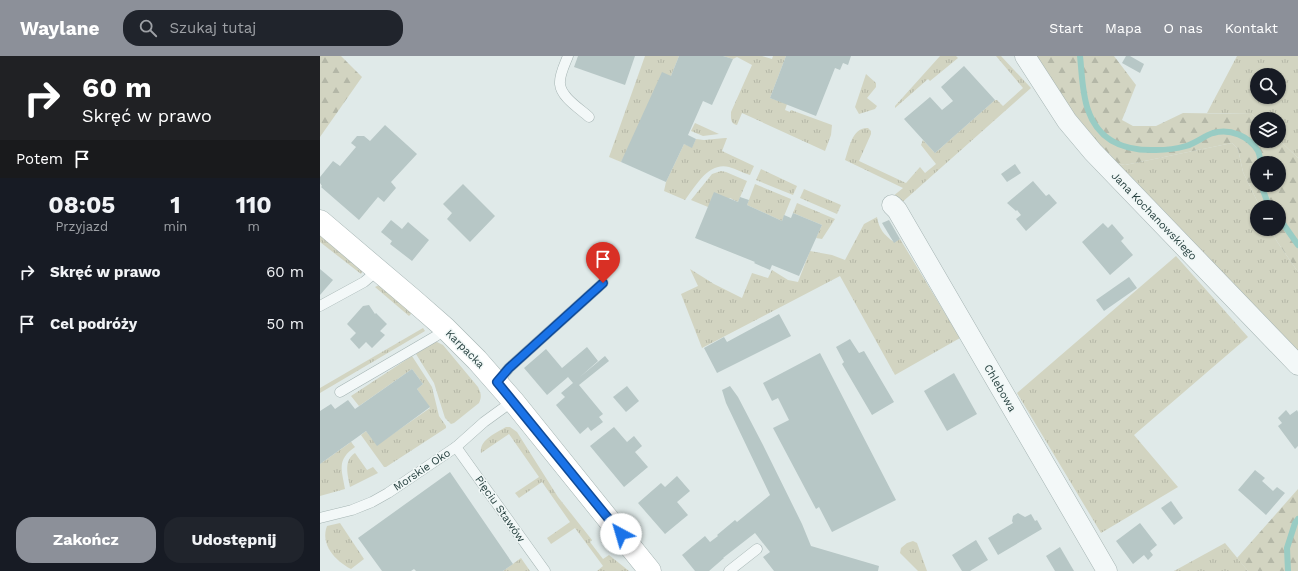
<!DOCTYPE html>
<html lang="pl">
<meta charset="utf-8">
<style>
:root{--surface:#171b24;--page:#20242c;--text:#f1f3f6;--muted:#9ea1a6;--accent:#8c9099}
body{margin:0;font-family:"Work Sans",sans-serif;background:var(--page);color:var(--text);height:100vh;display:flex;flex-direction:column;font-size:15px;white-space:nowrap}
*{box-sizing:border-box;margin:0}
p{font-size:13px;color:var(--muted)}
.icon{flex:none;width:22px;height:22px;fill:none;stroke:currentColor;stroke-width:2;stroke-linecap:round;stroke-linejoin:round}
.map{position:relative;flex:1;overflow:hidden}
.panel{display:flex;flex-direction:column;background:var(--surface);width:320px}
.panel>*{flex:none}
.banner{background:#202124;color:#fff;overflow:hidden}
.fabs{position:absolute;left:930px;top:12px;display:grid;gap:8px}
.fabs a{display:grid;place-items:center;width:36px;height:36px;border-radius:50%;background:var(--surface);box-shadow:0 1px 3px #0004;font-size:20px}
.pin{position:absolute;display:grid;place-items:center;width:34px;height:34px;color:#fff;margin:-41px -17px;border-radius:50% 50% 50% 0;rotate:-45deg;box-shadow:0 0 4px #0007}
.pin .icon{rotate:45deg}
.me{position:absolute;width:44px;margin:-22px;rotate:321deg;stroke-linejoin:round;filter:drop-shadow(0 0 3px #0008)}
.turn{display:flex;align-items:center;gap:14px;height:84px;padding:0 16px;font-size:18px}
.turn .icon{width:52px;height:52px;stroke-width:2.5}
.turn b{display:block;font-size:28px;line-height:34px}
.then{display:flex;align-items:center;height:38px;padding:0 16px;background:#0003;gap:8px;font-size:15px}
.eta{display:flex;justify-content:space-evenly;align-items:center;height:68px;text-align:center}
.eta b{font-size:24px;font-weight:700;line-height:28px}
.cta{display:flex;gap:8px;margin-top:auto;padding:8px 16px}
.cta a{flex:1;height:46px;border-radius:16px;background:var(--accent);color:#fff;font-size:16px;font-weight:700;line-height:46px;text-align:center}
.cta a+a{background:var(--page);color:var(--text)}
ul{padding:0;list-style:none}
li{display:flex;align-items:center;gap:12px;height:52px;padding:0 16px}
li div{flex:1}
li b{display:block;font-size:15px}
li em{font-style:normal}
header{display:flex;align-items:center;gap:24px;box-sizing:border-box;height:56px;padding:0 20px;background:var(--accent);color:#fff}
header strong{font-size:19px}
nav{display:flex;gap:22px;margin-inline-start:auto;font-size:14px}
.search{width:280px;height:36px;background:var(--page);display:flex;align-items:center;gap:10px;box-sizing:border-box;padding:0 14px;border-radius:16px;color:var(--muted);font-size:15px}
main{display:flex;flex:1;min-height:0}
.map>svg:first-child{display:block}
.grass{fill:url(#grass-tufts);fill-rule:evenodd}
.forest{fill:url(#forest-firs);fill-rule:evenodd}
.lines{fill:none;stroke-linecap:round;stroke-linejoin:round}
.stream{stroke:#99ccc4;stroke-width:6}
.building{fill:#b7c7c6}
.lane-casing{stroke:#a5b4b3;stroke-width:11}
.street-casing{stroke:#a5b4b3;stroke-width:21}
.secondary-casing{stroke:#a5b4b3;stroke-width:23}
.lane{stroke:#f3f8f8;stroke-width:10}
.street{stroke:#f3f8f8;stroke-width:20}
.secondary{stroke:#fff;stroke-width:22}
.route-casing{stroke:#114b97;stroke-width:10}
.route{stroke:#1a73e8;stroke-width:7}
.labels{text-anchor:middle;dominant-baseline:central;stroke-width:3;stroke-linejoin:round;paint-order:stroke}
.street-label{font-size:11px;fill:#284241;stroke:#f0f7f6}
</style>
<header>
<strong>Waylane</strong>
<div class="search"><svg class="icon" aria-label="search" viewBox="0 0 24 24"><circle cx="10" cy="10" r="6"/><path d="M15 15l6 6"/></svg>Szukaj tutaj</div>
<nav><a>Start</a><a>Mapa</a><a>O nas</a><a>Kontakt</a></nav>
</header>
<main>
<section class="panel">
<div class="banner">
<div class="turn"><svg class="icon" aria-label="right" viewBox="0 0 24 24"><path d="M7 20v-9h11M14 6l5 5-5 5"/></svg><div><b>60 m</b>Skręć w prawo</div></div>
<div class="then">Potem<svg class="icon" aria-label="arrive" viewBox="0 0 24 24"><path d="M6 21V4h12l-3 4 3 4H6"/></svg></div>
</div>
<div class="eta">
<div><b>08:05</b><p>Przyjazd</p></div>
<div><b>1</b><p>min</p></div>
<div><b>110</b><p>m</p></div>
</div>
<ul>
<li><svg class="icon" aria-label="right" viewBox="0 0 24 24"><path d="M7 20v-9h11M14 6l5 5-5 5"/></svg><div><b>Skręć w prawo</b></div><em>60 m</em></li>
<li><svg class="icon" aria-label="arrive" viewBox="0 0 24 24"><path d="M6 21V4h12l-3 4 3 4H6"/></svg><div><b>Cel podróży</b></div><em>50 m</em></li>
</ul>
<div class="cta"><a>Zakończ</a><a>Udostępnij</a></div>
</section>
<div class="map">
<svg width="978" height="515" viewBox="0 0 978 515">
<defs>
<pattern id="grass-tufts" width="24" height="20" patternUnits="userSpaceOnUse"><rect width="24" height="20" fill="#d2d4c1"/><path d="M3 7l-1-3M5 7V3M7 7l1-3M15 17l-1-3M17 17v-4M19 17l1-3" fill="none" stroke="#b4b7a7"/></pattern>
<pattern id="forest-firs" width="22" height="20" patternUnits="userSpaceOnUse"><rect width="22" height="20" fill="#d2d4c1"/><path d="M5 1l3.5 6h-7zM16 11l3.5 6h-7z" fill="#b4b7a7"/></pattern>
</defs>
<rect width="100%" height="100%" fill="#e0eae9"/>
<!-- grass -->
<g class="grass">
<path d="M325,0H359L351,20L301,106L289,101Z"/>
<path d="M403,0H442L452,3L453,0H466L450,42L467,48L465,54L470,56L471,54L512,69L511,79L505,95L422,57L417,69C410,68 411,61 411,56L432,9L417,1L413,3Z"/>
<path d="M620,0H636L638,2L610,25L608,23L575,52V50Z"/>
<path d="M676,0H681L711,32L579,149L572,141L583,132L525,104C529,93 532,71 548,72L551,75V78L539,105L586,127L600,111L605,117L616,108L601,89L603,84L615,97L675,44H677L683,50L703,32Z"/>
<path d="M917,0H978V102L959,84V63H937L932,58L887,57ZM937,19H959V41H937Z"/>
<path d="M546,18L556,27V31L547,42L557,50L555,53L539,58L535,51Z"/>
<path d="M375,67L399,78L383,80L371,75Z"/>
<path d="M405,82H407L402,95L434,110L430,119C423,117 416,113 409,111C388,106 376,130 365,144L344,135L346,126L364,88L372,91L376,83L384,84Z"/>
<path d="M912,87L918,93L923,116L940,151H937V173H951L956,184L978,216V300L794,107L805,109Z"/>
<path d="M441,113L477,130L473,139L436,124Z"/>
<path d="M401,115L406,116L427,125L418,146L410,142L388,151L371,144L392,118Z"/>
<path d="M435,128L471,143L462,165L427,149Z"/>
<path d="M484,133L521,149L517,158L480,142Z"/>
<path d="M477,147L515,163L502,183L496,182L502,169L473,157Z"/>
<path d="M557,161C559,173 564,179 574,186L580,183L640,282L575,319L520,220L382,292L361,238L378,230L370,213L394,228L422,242L432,217L448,222L452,214L468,224L478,226L490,195L512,199L525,204L544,168Z"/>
<path d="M0,177L43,214L41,218L0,186Z"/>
<path d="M856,200L928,281L814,379L858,431L781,477L697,337Z"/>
<path d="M59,229L92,257L89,260L55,231Z"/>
<path d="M103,272L105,275L0,337V332Z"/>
<path d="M115,285L123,289L158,331C161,337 162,341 159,347L134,367L131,368L125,362L114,327L96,298Z"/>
<path d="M92,300L112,331L119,360L126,370V372L66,411H64L41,379L46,375L57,389L110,352L97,333L103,328L92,313L39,350L31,340Z"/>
<path d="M186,371H190L197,376L238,441L272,484L270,486L283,503L289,499L309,515H277L283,510L255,472L231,488L227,482L250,466L222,426L199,442L195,437L219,421L189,378L161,397C159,384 176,377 186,371Z"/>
<path d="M31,386L35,391C16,404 22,414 25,433L0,440V408Z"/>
<path d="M35,397L47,414L53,411L58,417L30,431C28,419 23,405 35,397Z"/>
<path d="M20,467L44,503L31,513C15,505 0,488 7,470Z"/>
<path d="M593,485L597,487L607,515H598L580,497L581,492L587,487Z"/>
<path d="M905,487L928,515H854Z"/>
<path d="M201,502L210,515H183Z"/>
</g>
<!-- forest -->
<g class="forest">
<path d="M0,0H21L42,21L0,81Z"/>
<path d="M713,0H794L816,29L802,64L813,70H836L863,57L932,58L937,63V85H959V84L978,102V216L956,184L951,173H959V151H940L923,116L918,93L912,87L805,109L794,107L777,93ZM937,107H959V129H937Z"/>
<path d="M978,433V515H928L917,502Z"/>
</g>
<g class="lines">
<!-- stream -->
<g class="stream">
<path d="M760,0C762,18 762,37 768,54C779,86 805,95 836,94C846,94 856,93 866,90C876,87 884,80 893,77C910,72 929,80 938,95C940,99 940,103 941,107"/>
<path d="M941,129L947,145L951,151"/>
<path d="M959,162L978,189"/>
<path d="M968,515L967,492L975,467L978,463"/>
</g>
</g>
<!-- building -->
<g class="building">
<path d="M258,0H315L305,29L254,11Z"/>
<path d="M359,0H403L413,3L392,49L383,45L368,79L376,83L372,92L364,88L346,126L301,106L342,16L351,20Z"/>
<path d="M466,0H531L528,9L523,7L520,14L515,12L496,60L450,42Z"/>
<path d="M806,0H810L824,8L820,17L802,7Z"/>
<path d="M644,10L675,44L615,97L584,63L610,41L622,54L633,45L621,31Z"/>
<path d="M65,69L97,98L71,126L76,132L64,146L58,141L39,164L1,131L2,130L0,127V121L13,105L20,110L36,91L31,87L37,80H44L50,85Z"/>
<path d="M695,108L701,117L687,126L681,118Z"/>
<path d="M713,125L726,140L729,138L737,147L706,175L696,163L701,159L697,154L696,155L687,147Z"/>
<path d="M143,128L175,160L150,186L127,163L132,157L123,148Z"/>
<path d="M394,136L418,146L420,141L429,144L427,149L462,165L464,159L471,162L473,157L502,169L479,220L452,209L450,214L434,207L435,206L375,182Z"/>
<path d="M71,164L82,173L88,166L109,184L92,205L70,188L72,185L61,176Z"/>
<path d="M569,164L580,183L574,187L562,167Z"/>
<path d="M783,167L788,172L792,168L804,182L801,185L813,199L790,219L762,186Z"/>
<path d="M0,213L13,224L0,239Z"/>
<path d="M809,221L817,232L784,255L776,244Z"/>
<path d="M49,249L55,258L56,257L67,268L60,275L65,279L52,292L46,286L39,293L30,283L36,277L27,268L43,250Z"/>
<path d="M459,258L471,280L397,317L384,292L404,281L407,286Z"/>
<path d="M530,283L539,297L544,295L574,346L552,359L522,308L524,306L516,291Z"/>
<path d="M267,291L278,305L260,321L285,300L289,305L259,329L283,358L279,361L283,366L271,375L268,371L260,378L236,349L245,341L241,337L253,327L248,321L227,339L204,312L226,293L242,312Z"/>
<path d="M500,297L576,444L512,476L499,451L496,453L453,372L469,364L458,342L452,345L443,327Z"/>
<path d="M92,313L103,328L97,333L110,351L57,390L46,375L0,408V355L11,348L15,353L28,344L35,353Z"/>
<path d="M634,317L657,358L627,375L604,335Z"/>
<path d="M307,330L319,345L306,356L293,341Z"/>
<path d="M410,330L418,341L443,389L482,468L491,490L559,510L558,515H454L443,501L450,496L435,477L403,502H404L389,515H375L362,499L385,480L390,486L398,480L397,479L415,464L417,466L450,439L406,347L402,334Z"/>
<path d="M966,354L970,359L977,354L978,356V390L975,393L958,370L962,367L958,362Z"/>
<path d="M294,371L307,386L314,380L322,390L315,396L328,411L304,431L270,390Z"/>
<path d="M935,414L945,422L942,425L953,435L957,431L965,437L946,459L918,434Z"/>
<path d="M130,416L193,508L183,515H96L94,513L91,515H62L38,482Z"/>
<path d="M357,420L370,435L357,446L368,459L345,478L318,447L341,427L345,431Z"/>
<path d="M851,445L863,462L854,469L841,452Z"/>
<path d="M698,457L705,461L711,458L715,465L717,464L722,473L678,499L668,482L693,467L692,465L693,460Z"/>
<path d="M820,467L837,489L830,495L833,499L828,504L824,499L813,508L796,485Z"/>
<path d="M656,484L668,504L650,515H642L632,499Z"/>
<path d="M740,491L754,515H735L726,500Z"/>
</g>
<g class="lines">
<defs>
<g id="lane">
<path d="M248,0C245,8 239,19 240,28C241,41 259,52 269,61"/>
<path d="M0,250L44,226L58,214"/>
<path d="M177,327L189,312L283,227"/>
<path d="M20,336L116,280L125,272"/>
<path d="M136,391L225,515"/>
<path d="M0,462L32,454L52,446L68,437L136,391L164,366L193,345"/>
<path d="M409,515L437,493"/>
</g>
<g id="street">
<path d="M705,0L747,65L773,96L978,309"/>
<path d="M572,149L577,154L787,515"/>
</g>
<path id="secondary" d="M0,165L93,244L125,272L157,304L193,345L330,515"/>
</defs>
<!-- lane casing -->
<use href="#lane" class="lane-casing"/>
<!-- street casing -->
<use href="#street" class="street-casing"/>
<!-- secondary casing -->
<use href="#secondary" class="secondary-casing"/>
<!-- lane -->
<use href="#lane" class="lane"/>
<!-- street -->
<use href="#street" class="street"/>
<!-- secondary -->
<use href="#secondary" class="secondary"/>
</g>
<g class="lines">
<defs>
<path id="route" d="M283,227L189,312L177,326L301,478"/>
</defs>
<!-- route casing -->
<use href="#route" class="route-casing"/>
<!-- route -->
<use href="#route" class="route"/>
</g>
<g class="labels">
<!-- street labels -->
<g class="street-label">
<text transform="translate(834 160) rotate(46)">Jana Kochanowskiego</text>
<text transform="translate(145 293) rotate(45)">Karpacka</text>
<text transform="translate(680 332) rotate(60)">Chlebowa</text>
<text transform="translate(102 414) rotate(-34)">Morskie Oko</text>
<text transform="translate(180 453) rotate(55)">Pięciu Stawów</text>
</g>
</g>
</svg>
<div class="fabs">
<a><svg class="icon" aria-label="search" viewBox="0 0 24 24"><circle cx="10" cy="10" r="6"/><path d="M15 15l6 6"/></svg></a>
<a><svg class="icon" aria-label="layers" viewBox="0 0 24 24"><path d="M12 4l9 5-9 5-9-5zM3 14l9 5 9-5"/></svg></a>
<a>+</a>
<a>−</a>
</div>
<div class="pin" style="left:283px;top:227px;background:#d93025"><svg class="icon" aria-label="arrive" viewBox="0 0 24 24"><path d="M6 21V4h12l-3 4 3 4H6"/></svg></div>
<svg class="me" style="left:301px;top:478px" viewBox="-20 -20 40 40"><circle r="19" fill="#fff"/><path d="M0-13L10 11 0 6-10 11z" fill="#1a73e8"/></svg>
</div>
</main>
